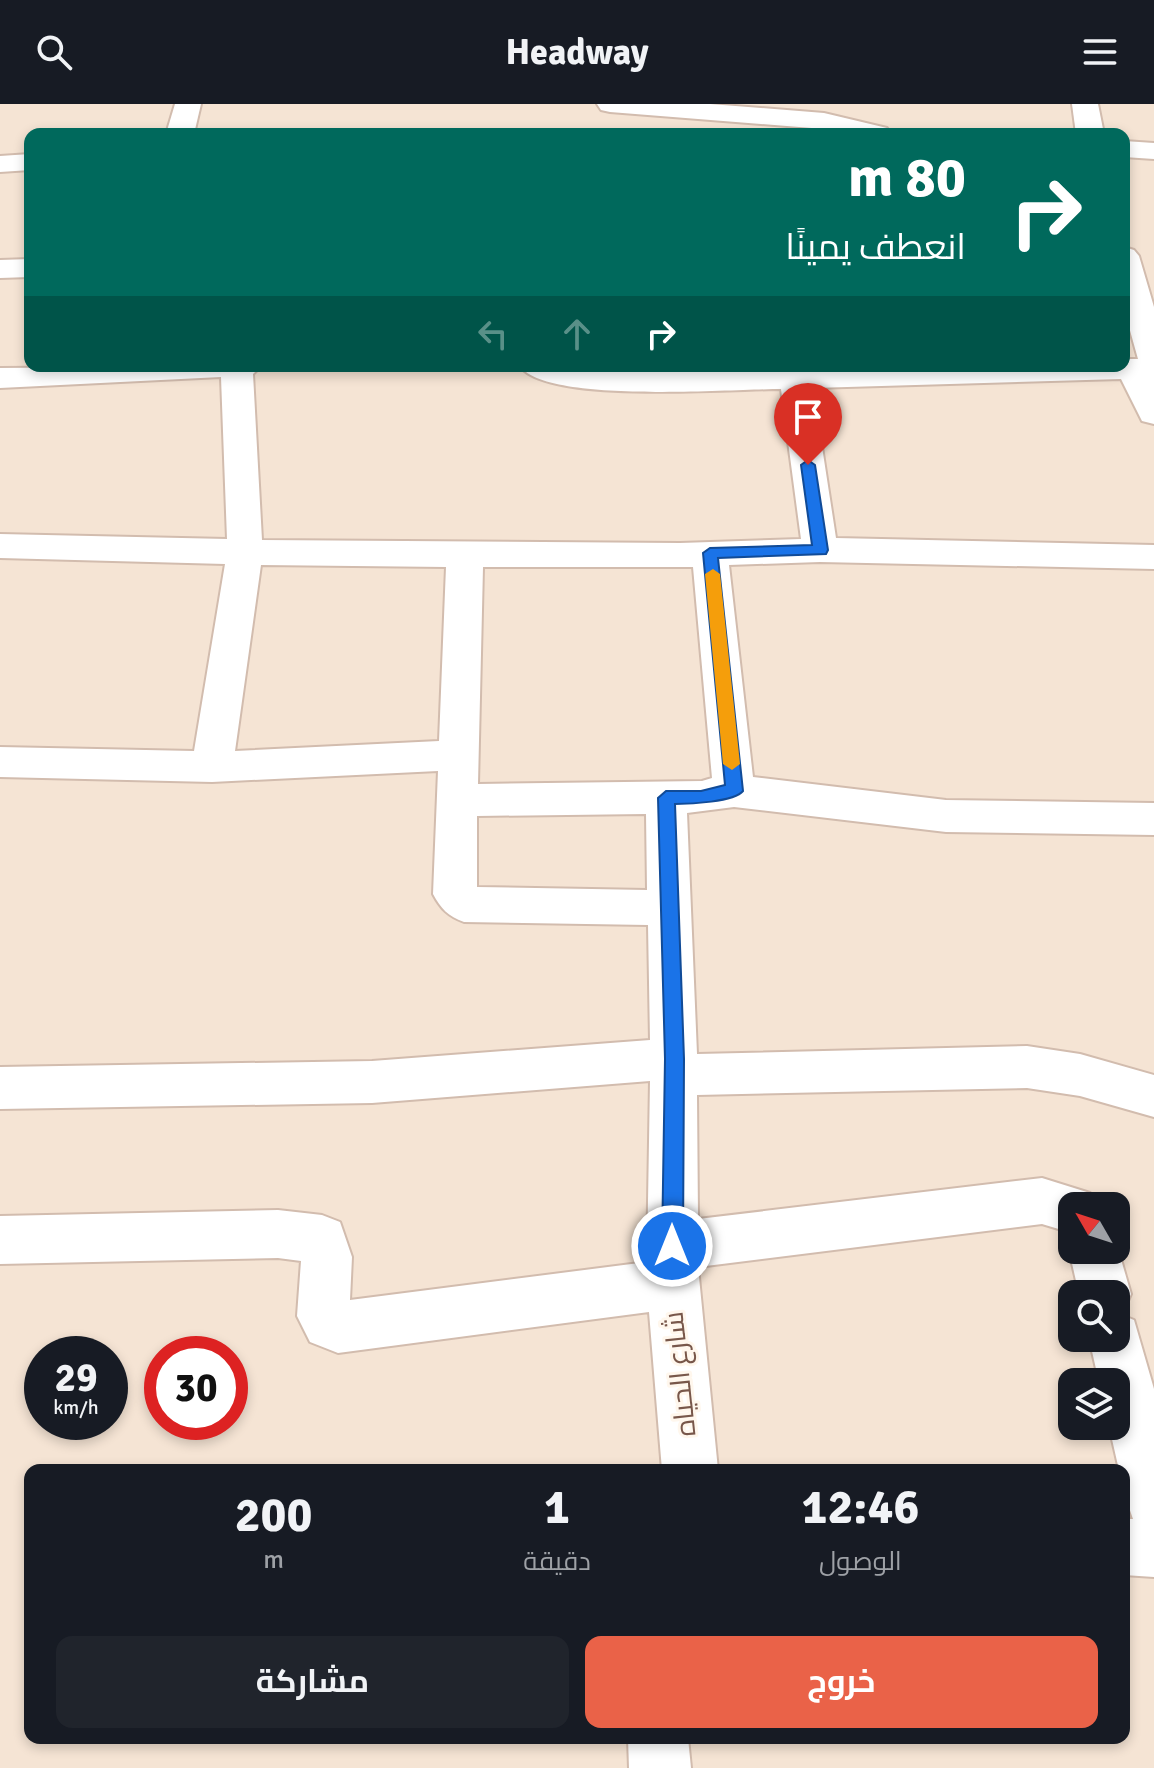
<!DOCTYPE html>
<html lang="ar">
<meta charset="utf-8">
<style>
:root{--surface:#171b24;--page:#20242c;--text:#f1f3f6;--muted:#9ea1a6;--accent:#ea6248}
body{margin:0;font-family:Signika,Cairo,sans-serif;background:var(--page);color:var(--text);direction:rtl;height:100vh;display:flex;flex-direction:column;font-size:30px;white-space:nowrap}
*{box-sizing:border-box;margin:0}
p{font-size:26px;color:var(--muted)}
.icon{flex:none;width:44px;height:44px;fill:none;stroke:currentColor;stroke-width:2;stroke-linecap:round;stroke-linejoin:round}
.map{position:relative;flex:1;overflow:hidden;direction:ltr}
.side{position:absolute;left:24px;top:1360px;width:1106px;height:280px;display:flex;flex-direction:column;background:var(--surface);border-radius:16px;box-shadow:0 4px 12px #0003;direction:rtl}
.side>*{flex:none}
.banner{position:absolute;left:24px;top:24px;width:1106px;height:244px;border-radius:16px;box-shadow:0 4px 12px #0003;direction:rtl;background:#00695c;color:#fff;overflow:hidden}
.needle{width:52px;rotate:309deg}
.buttons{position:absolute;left:1058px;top:1088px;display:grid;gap:16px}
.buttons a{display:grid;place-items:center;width:72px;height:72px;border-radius:16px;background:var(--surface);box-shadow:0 4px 12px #0003;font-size:40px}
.speed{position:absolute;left:24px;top:1232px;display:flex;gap:16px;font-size:40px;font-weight:700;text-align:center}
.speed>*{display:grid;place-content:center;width:104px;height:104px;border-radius:50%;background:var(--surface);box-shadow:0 4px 12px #0003;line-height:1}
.speed small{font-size:20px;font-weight:400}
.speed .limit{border:12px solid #d22;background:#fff;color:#111}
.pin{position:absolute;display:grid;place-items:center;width:68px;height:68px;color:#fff;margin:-82px -34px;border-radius:50% 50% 50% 0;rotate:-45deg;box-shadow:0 0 8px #0007}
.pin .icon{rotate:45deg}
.me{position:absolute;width:88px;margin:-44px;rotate:0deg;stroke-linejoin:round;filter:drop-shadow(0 0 6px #0008)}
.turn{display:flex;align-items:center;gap:28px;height:168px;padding:0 32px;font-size:36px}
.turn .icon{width:104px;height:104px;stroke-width:2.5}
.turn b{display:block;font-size:56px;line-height:68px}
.lanes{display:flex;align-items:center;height:76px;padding:0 32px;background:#0003;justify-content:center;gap:40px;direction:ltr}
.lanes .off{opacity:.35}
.eta{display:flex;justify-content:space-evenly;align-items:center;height:136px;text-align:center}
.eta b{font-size:48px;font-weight:700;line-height:56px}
.action{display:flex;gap:16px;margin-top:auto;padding:16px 32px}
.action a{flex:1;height:92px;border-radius:16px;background:var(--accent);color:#fff;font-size:32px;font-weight:700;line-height:92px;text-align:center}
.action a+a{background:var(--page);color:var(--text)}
header{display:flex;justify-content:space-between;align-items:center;height:104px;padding:0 32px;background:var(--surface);font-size:36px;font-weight:700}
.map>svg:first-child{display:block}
.residential{fill:#f5e4d4;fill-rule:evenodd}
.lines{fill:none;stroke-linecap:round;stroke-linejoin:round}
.minor-casing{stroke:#d2bcae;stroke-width:4}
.minor{fill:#fff;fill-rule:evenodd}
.route{fill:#1a73e8;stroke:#114b97;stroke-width:2}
.slow{fill:#f59e0b}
.labels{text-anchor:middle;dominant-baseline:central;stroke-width:6;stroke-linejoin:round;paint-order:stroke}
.street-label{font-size:28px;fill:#78574a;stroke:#fff7ed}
</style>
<header><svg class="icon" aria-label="menu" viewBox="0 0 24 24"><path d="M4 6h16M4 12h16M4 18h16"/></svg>Headway<svg class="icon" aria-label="search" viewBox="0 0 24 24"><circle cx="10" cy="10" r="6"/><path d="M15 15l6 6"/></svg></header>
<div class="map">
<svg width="1154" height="1664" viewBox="0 0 1154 1664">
<rect width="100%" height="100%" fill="#fdf3e6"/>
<!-- residential -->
<path class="residential" d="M0,0H1154V1664H0ZM30,30H1124V262H30ZM1072,1102H1116V1146H1072ZM1072,1190H1116V1234H1072ZM42,1250H110V1318H42ZM162,1250H230V1318H162ZM1072,1278H1116V1322H1072ZM30,1366H1124V1634H30Z"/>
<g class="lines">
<defs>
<g id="minor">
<path d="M175,0H201L194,30H166Z"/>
<path d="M597,0H710L824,9L887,24L891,30H844L824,25L610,8L601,6Z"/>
<path d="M1072,0H1098L1104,30H1076Z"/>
<path d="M1124,37L1154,39V55L1124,53Z"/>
<path d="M30,50V66L0,68V52Z"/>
<path d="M1124,143L1134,146L1139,152L1154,203V320L1142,317L1121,275L813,284L836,434L1154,441V465L820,458L729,461L753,673L946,696L1154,699V731L946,728L734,703L687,709L697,950L1027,942L1080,950L1154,971V1013L1080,992L1027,984L697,991L698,1115L1042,1074L1090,1089L1095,1102H1072V1129L1042,1120L698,1163L718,1366H662L649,1208L338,1249L310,1238L297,1212L301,1157L278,1154L0,1160V1112L278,1106L322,1111L340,1118L352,1153L350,1196L647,1158L650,977L372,999L0,1005V963L372,957L650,936L648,821L464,818C448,812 441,805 433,790L438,667L212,678L0,673V643L194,647L225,460L0,454V430L227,435L221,273L0,284V264L261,262L253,270L262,436L680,439L801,435L781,285C733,285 546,300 520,262H566L598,267L778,265V262H810V265L1124,262V255H1138L1124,205ZM261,461L446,463L439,637L235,647ZM483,463H693L712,674L702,677L478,680ZM646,710L647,786L477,783V712Z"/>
<path d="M30,155V173L0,174V156Z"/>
<path d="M1072,1138V1146H1116V1138L1131,1190L1123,1208L1119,1210L1134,1216L1154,1285V1473L1124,1471V1415H1133L1124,1389V1366H1119L1109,1322H1116V1278H1099L1089,1234H1116V1190H1079L1069,1146Z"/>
<path d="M628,1634H688L691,1664H629Z"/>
</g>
</defs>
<!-- minor casing -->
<use href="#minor" class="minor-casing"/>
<!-- minor -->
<use href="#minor" class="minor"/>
</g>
<!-- route -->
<path class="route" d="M808,356L815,361L828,446L826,450L718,454L743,687C734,698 690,700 675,700L684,955L683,1142L680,1149L672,1152L665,1149L662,1142L665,955L658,694L666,687H701L725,681L703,449L710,444L812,441L801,361Z"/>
<!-- slow -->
<path class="slow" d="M713,465L720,470L740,660L732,666L723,660L705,470Z"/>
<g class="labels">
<!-- street labels -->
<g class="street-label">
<text transform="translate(680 1270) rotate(-96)">شارع الحياه</text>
</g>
</g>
</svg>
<div class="buttons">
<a><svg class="needle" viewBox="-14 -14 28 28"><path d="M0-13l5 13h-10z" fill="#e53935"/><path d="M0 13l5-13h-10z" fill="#9ea1a6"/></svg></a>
<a><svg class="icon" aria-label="search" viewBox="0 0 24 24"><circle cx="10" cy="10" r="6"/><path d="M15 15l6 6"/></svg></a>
<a><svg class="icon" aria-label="layers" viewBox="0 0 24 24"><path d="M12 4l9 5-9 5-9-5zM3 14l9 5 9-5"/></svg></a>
</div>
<div class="speed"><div>29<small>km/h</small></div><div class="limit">30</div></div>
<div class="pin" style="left:808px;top:361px;background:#d93025"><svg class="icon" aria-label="arrive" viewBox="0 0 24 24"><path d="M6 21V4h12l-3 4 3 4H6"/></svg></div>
<svg class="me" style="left:672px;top:1142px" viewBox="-20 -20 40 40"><circle r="17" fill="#1a73e8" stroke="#fff" stroke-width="3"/><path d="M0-11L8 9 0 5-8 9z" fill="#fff"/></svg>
<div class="banner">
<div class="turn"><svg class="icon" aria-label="right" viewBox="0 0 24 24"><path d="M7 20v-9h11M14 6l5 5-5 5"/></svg><div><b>80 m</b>انعطف يمينًا</div></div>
<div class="lanes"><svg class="icon off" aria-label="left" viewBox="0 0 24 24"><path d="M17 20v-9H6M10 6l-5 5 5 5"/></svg><svg class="icon off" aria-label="ahead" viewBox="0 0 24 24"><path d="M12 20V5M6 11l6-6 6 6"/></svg><svg class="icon" aria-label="right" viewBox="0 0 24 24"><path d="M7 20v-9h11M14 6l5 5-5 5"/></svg></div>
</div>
<section class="side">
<div class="eta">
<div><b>12:46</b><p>الوصول</p></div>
<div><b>1</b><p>دقيقة</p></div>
<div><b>200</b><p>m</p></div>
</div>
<div class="action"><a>خروج</a><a>مشاركة</a></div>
</section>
</div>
